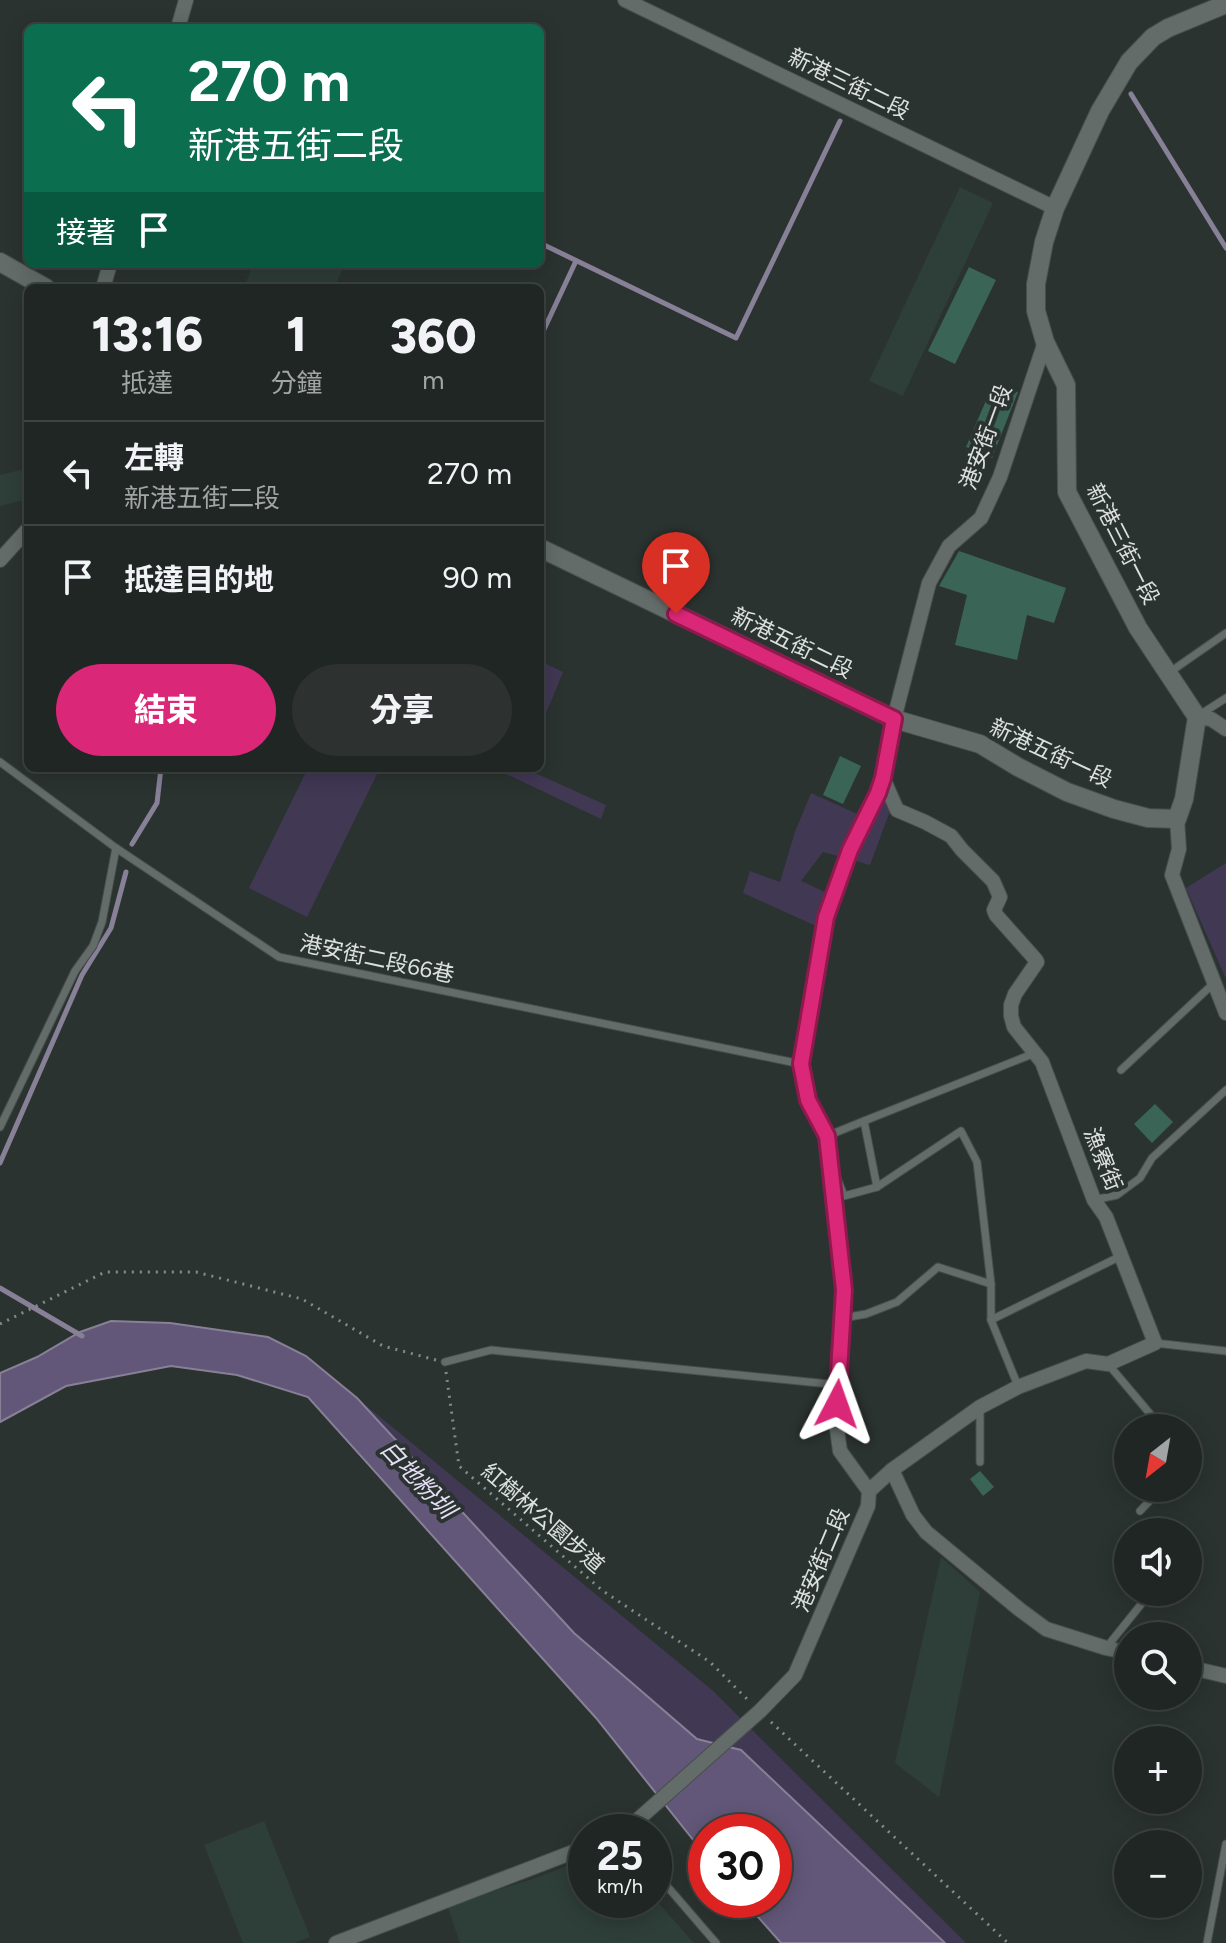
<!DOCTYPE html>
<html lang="zh-TW">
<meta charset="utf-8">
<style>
:root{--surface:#202624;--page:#2d3231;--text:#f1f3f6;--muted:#a2a5a6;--line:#3d4341;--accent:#db2777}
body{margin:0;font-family:Figtree,"Noto Sans TC",sans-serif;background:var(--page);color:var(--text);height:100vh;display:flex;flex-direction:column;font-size:30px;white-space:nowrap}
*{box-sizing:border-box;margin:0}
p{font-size:26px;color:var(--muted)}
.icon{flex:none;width:44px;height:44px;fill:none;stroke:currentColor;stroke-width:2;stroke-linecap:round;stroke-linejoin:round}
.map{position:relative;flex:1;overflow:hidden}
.details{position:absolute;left:24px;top:284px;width:520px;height:488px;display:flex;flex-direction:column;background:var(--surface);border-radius:12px;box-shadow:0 4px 20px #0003,0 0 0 2px var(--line)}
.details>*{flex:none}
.guide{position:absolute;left:24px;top:24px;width:520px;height:244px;border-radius:12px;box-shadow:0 4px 20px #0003,0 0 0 2px var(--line);background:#0b6e4f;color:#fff;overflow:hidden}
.needle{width:52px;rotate:211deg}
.fabs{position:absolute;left:1114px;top:1414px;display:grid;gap:16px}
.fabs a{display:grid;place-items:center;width:88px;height:88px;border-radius:50%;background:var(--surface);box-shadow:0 4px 20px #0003,0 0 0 2px var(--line);font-size:40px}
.speed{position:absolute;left:568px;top:1814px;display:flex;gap:16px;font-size:40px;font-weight:700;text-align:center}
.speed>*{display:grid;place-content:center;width:104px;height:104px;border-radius:50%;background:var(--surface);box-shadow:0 4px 20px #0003,0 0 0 2px var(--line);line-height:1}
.speed small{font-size:20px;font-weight:400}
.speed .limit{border:12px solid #d22;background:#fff;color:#111}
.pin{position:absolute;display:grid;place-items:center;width:68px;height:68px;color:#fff;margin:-82px -34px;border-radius:50% 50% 50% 0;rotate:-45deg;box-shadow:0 0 8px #0007}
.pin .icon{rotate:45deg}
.me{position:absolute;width:88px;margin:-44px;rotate:4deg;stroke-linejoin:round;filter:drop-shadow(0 0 6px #0008)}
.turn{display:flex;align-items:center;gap:28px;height:168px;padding:0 32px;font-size:36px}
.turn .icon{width:104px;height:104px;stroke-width:2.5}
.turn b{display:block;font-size:56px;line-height:68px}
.then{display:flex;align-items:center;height:76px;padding:0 32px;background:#0003;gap:16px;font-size:30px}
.eta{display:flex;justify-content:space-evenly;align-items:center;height:136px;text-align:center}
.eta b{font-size:48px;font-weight:800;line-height:56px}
.action{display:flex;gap:16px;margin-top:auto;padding:16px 32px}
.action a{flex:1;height:92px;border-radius:48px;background:var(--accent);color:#fff;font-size:32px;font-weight:800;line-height:92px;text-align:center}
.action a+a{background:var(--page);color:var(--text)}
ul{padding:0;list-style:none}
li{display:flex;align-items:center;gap:24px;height:104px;padding:0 32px;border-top:2px solid var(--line)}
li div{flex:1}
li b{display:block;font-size:30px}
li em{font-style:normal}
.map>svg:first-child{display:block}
.built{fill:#2e3e38}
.green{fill:#413854}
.water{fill:#625778;stroke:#878097;stroke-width:2}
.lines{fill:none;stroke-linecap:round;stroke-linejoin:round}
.stream{stroke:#878097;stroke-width:5}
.building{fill:#3a6456}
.service-casing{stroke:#474e4c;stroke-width:9}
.minor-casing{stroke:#474e4c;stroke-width:16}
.tertiary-casing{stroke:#474e4c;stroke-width:20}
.path{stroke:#848b88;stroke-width:3;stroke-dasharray:2 6;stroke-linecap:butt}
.service{stroke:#636c69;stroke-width:7}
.minor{stroke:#636c69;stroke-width:14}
.tertiary{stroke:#636c69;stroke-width:18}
.route-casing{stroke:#8e194d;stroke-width:20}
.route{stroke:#db2777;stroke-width:14}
.labels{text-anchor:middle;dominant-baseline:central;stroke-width:8;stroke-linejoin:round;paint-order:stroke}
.street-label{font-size:22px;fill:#dce1df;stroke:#2b3330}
.water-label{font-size:24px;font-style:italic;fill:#e6dff7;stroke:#2b3330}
</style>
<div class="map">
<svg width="1226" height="1943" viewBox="0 0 1226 1943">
<rect width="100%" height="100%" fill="#2b3330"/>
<!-- built -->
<g class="built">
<path d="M960,187L993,203L903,396L869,381Z"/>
<path d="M254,264H345L334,288H243Z"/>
<path d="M28,468V499L0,506V475Z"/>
<path d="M941,1557L980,1592L939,1797L895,1763Z"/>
<path d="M264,1821L310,1937L294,1943H243L204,1845Z"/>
<path d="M586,1859V1900H654V1898L694,1943H460L447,1905L533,1879Z"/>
</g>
<!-- green -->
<g class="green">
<path d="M540,661L563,672L540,728Z"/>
<path d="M308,768H380L307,917L249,888Z"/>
<path d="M494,768H524L606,805L601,819Z"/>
<path d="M883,780L897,792L870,865L823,852L801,881L825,892L816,926L743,893L750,871L780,882L795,832L811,793L866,818Z"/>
<path d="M1226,863V979L1186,888Z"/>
<path d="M357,1398L712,1690L966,1943H844L774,1832H737Z"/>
</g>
<!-- water -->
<path class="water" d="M111,1321L170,1323L268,1337L306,1356L357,1398L574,1633L697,1739L741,1750L945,1943H781L743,1900H774V1832H706V1856L596,1718L308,1397L237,1375L171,1366L66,1386L0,1422V1373L37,1357L80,1332Z"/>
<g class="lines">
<!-- stream -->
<g class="stream">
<path d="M1131,94L1226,248"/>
<path d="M540,243L736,338L840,121"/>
<path d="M540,338L576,261"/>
<path d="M132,844L157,803L161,768"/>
<path d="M0,1163L82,975L111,928L126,872"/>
<path d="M0,1288L82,1336"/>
</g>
</g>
<!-- building -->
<g class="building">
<path d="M969,267L996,280L955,364L928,351Z"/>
<path d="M994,382L1018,392L992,458L966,447Z"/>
<path d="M959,551L1066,588L1054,623L1027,615L1017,660L955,645L967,595L939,586Z"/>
<path d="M840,756L861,766L843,804L823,795Z"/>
<path d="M1155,1104L1173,1122L1152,1143L1134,1124Z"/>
<path d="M980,1471L994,1487L983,1496L970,1479Z"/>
</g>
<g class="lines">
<defs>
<g id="service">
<path d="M1170,672L1226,633"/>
<path d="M1201,714L1226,698"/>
<path d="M0,762L116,848L279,957L801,1064"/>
<path d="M1121,1070L1214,983"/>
<path d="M0,1127L75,971L93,946L102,922L116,848"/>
<path d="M827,1136L864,1121"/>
<path d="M837,1178L844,1196L877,1187L961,1131L977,1162L991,1284"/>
<path d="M877,1187L864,1121L1035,1053"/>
<path d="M1094,1200L1117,1195L1140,1178L1152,1158L1226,1090"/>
<path d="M843,1318L866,1314L897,1302L938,1267L991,1284V1320L1018,1386"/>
<path d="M991,1320L1121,1256"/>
<path d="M1155,1343L1226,1351"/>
<path d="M445,1362L491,1350L839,1385"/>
<path d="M1108,1364L1162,1428"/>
<path d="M980,1409V1462"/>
<path d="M1188,1459V1462"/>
<path d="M1140,1511L1162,1488"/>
<path d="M1106,1648L1151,1592"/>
<path d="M654,1871L716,1943"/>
<path d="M1207,1943L1226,1844"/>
</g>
<g id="minor">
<path d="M625,0L1055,208"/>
<path d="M178,28L186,0"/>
<path d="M103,288L110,264"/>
<path d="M0,560L28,529"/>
<path d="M1197,717L1211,719L1226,729"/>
<path d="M1177,819L1179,849L1172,875L1226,1013"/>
<path d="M892,1470L913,1515L926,1532L1019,1609L1046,1629L1106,1648L1128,1653"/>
<path d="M869,1491L892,1470L980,1407L1018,1387L1086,1361L1108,1364L1155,1343L1106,1217L1094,1200L1042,1062L1014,1027L1011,1016V1005L1015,994L1037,962L1036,960L996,915L994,910L1000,897L993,881L962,850L951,836L925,822L897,810L883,778"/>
<path d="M1188,1667L1226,1676"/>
<path d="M624,1832L760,1711L795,1675L868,1506L869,1491L840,1451L836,1422L844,1290L827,1136L808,1100L801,1064L826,917L850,850L878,793L883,778L894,719L929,583L949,546L981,518L1000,477L1045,342"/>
<path d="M336,1943L586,1847"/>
</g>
<g id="tertiary">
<path d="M0,262L46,288"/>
<path d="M540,548L894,719L980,744L1018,767L1067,792L1114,809L1148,818L1177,819L1184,799L1197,717L1138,628L1067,492L1066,385L1045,342L1036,311V284L1044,242L1055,208L1100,111L1129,62L1153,37L1168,28L1226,4"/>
</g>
</defs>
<!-- service casing -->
<use href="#service" class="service-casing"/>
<!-- minor casing -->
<use href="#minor" class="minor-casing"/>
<!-- tertiary casing -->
<use href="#tertiary" class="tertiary-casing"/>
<!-- path -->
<g class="path">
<path d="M0,1324L105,1272H196L302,1299L383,1346L436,1360"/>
<path d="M446,1372L459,1466L603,1591L710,1662L748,1700"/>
<path d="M771,1722L1008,1943"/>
</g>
<!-- service -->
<use href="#service" class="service"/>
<!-- minor -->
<use href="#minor" class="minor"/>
<!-- tertiary -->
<use href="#tertiary" class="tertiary"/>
</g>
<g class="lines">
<defs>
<path id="route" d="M676,614L894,719L883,778L878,793L850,850L826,917L801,1064L808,1100L827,1136L844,1290L837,1404"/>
</defs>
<!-- route casing -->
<use href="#route" class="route-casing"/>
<!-- route -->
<use href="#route" class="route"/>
</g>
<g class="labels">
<!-- street labels -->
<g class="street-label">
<text transform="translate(849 84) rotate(26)">新港三街二段</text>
<text transform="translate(986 437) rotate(-70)">港安街一段</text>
<text transform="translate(1123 544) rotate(63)">新港三街一段</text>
<text transform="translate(792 643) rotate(26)">新港五街二段</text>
<text transform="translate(1051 753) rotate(25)">新港五街一段</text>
<text transform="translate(377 959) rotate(12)">港安街二段66巷</text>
<text transform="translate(1103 1159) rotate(68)">漁寮街</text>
<text transform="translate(543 1518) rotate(41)">紅樹林公園步道</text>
<text transform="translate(821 1560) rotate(-67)">港安街二段</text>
</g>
<!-- water labels -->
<g class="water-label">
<text transform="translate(418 1479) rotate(47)">白地粉圳</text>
</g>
</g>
</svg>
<div class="fabs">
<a><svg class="needle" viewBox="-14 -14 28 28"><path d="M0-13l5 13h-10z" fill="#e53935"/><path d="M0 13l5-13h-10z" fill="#a2a5a6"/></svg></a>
<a><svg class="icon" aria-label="sound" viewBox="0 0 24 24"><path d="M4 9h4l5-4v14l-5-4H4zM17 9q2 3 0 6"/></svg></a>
<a><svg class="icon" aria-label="search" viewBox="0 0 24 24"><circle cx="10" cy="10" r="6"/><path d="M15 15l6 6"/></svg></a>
<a>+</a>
<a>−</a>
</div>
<div class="speed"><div>25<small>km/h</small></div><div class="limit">30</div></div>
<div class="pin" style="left:676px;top:614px;background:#d93025"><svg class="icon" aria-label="arrive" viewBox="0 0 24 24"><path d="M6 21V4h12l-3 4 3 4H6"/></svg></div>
<svg class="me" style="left:837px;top:1404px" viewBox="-20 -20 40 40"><path d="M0-17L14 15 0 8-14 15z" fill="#db2777" stroke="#fff" stroke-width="4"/></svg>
<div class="guide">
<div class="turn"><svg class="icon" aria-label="left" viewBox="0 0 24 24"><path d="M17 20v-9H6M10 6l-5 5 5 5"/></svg><div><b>270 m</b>新港五街二段</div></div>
<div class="then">接著<svg class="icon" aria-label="arrive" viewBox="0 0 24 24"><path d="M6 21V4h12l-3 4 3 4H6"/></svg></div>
</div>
<section class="details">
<div class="eta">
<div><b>13:16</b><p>抵達</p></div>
<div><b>1</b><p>分鐘</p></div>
<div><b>360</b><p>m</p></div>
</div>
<ul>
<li><svg class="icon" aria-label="left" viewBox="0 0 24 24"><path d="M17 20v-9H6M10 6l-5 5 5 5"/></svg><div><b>左轉</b><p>新港五街二段</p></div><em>270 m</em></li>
<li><svg class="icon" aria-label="arrive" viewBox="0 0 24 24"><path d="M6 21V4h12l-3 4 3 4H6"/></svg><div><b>抵達目的地</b></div><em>90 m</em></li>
</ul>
<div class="action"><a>結束</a><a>分享</a></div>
</section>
</div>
